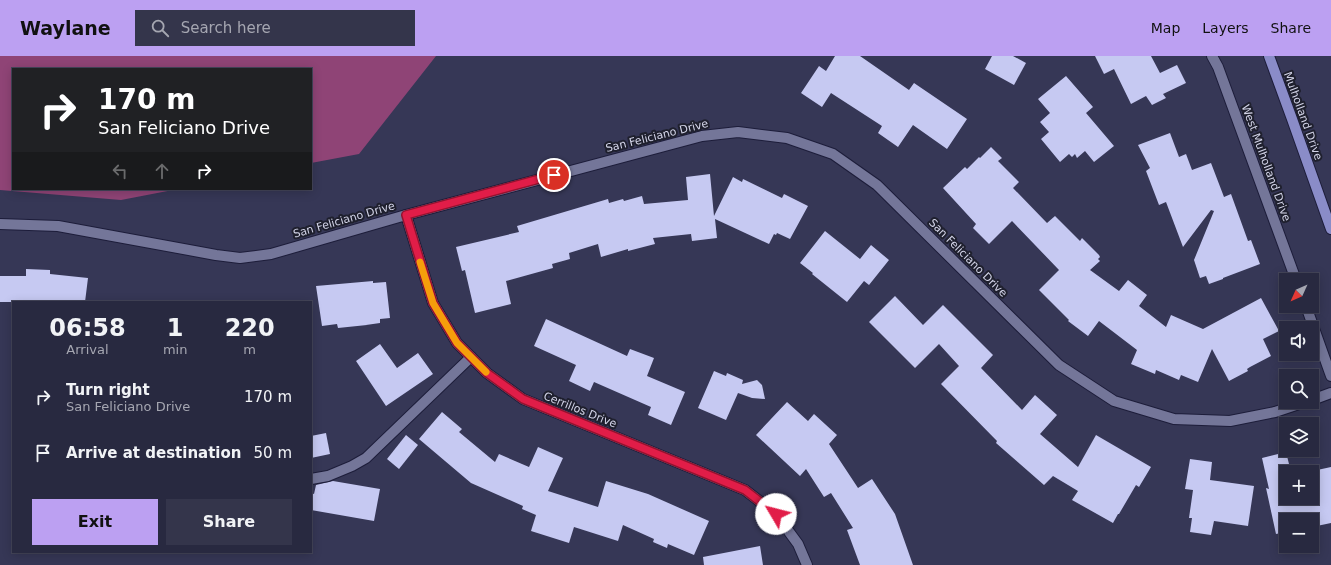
<!DOCTYPE html>
<meta charset="utf-8">
<style>
:root{--surface:#282940;--page:#34354b;--text:#f1f3f6;--muted:#a5a6b1;--line:#444559;--accent:#bca0f2}
body{margin:0;font-family:"DejaVu Sans",sans-serif;background:var(--page);color:var(--text);height:100vh;display:flex;flex-direction:column;font-size:15px;white-space:nowrap}
*{box-sizing:border-box;margin:0}
p{font-size:13px;color:var(--muted)}
.icon{flex:none;width:22px;height:22px;fill:none;stroke:currentColor;stroke-width:2;stroke-linecap:round;stroke-linejoin:round}
.map{position:relative;flex:1;overflow:hidden}
.details{position:absolute;left:12px;top:245px;width:300px;height:252px;display:flex;flex-direction:column;background:var(--surface);border-radius:0px;box-shadow:0 2px 10px #0003,0 0 0 1px var(--line)}
.details>*{flex:none}
.guide{position:absolute;left:12px;top:12px;width:300px;height:122px;border-radius:0px;box-shadow:0 2px 10px #0003,0 0 0 1px var(--line);background:#202124;color:#fff;overflow:hidden}
.needle{width:26px;rotate:225deg}
.fabs{position:absolute;left:1279px;top:217px;display:grid;gap:8px}
.fabs a{display:grid;place-items:center;width:40px;height:40px;border-radius:0px;background:var(--surface);box-shadow:0 2px 10px #0003,0 0 0 1px var(--line);font-size:20px}
.pin{position:absolute;display:grid;place-items:center;width:34px;height:34px;color:#fff;margin:-17px;border:2px solid #fff;border-radius:50%;box-shadow:0 1px 4px #0007}
.me{position:absolute;width:44px;margin:-22px;rotate:307deg;stroke-linejoin:round;filter:drop-shadow(0 0 3px #0008)}
.turn{display:flex;align-items:center;gap:14px;height:84px;padding:0 20px;font-size:18px}
.turn .icon{width:52px;height:52px;stroke-width:2.5}
.turn b{display:block;font-size:28px;line-height:34px}
.lanes{display:flex;align-items:center;height:38px;padding:0 20px;background:#0003;justify-content:center;gap:20px;direction:ltr}
.lanes .off{opacity:.35}
.eta{display:flex;justify-content:space-evenly;align-items:center;height:68px;text-align:center}
.eta b{font-size:24px;font-weight:700;line-height:28px}
.action{display:flex;gap:8px;margin-top:auto;padding:8px 20px}
.action a{flex:1;height:46px;border-radius:0px;background:var(--accent);color:#111;font-size:16px;font-weight:700;line-height:46px;text-align:center}
.action a+a{background:var(--page);color:var(--text)}
ul{padding:0;list-style:none}
li{display:flex;align-items:center;gap:12px;height:56px;padding:0 20px}
li div{flex:1}
li b{display:block;font-size:15px}
li em{font-style:normal}
header{display:flex;align-items:center;gap:24px;box-sizing:border-box;height:56px;padding:0 20px;background:var(--accent);color:#111}
header strong{font-size:19px}
nav{display:flex;gap:22px;margin-inline-start:auto;font-size:14px}
.search{width:280px;height:36px;background:var(--page);display:flex;align-items:center;gap:10px;box-sizing:border-box;padding:0 14px;border-radius:0px;color:var(--muted);font-size:15px}
.map>svg:first-child{display:block}
.green{fill:#8f4476}
.building{fill:#c6c9f2;fill-rule:evenodd}
.lines{fill:none;stroke-linecap:round;stroke-linejoin:round}
.minor-casing{stroke:#1d1d3a;stroke-width:12}
.major-casing{stroke:#1d1d3a;stroke-width:12}
.minor{stroke:#747699;stroke-width:10}
.major{stroke:#8a8cc8;stroke-width:10}
.route-casing{stroke:#92132f;stroke-width:10}
.route{stroke:#e11d48;stroke-width:7}
.slow{stroke:#f59e0b;stroke-width:7}
.labels{text-anchor:middle;dominant-baseline:central;stroke-width:4;stroke-linejoin:round;paint-order:stroke}
.street-label{font-size:11px;fill:#d3d4e8;stroke:#1f202e}
</style>
<header>
<strong>Waylane</strong>
<div class="search"><svg class="icon" aria-label="search" viewBox="0 0 24 24"><circle cx="10" cy="10" r="6"/><path d="M15 15l6 6"/></svg>Search here</div>
<nav><a>Map</a><a>Layers</a><a>Share</a></nav>
</header>
<div class="map">
<svg width="1331" height="509" viewBox="0 0 1331 509">
<rect width="100%" height="100%" fill="#363756"/>
<!-- green -->
<path class="green" d="M0,0H436L359,98L311,107V13H13V133H178L121,144L0,134Z"/>
<!-- building -->
<g class="building">
<path d="M835,0H860L909,34L914,27L967,63L947,93L913,69L898,91L878,77L882,70L831,37L822,51L801,37L819,10L826,15Z"/>
<path d="M992,0H1013L1026,7L1014,29L985,13Z"/>
<path d="M1095,0H1151L1160,17L1177,9L1186,27L1163,38L1166,42L1152,49L1146,40L1131,48L1114,13L1104,18Z"/>
<path d="M1066,20L1093,51L1086,57L1114,90L1094,106L1085,95L1077,102L1075,98L1072,101L1069,98L1060,106L1041,83L1049,76L1040,66L1050,57L1038,43Z"/>
<path d="M1170,77L1179,101L1186,98L1192,114L1211,107L1224,141L1231,138L1248,185L1251,184L1260,208L1223,222V223L1209,228L1206,220L1200,222L1194,204L1214,155L1211,154L1183,191L1166,146L1159,149L1146,115L1150,112L1138,89Z"/>
<path d="M991,91L1002,102L998,105L1019,126L1013,132L1047,167L1055,160L1080,185L1082,182L1099,199L1100,201L1098,203L1100,205L1090,214L1119,235L1128,224L1147,239L1139,250L1166,271L1171,259L1203,273L1261,242L1279,275L1263,283L1271,300L1250,311L1247,313L1248,315L1229,325L1212,293L1198,326L1181,319L1179,324L1156,314L1155,318L1131,308L1137,294L1099,265L1088,280L1068,265L1069,264L1039,234L1059,214L1012,165L989,188L973,172L976,168L943,132L965,111L967,113L979,101L980,102Z"/>
<path d="M710,118L714,160L733,121L742,126L743,123L782,142L784,138L808,150L790,183L777,177L776,179L774,178L769,188L715,163L717,182L692,185L691,178L653,182L655,188L628,195V193L601,201L598,188L569,197L570,203L552,208L553,212L506,225L511,248L475,257L465,214L462,215L456,191L519,176L517,170L608,143L609,147L623,143L624,145L642,140L644,148L688,144L686,121Z"/>
<path d="M825,175L860,203L871,189L889,204L869,229L864,225L847,246L812,218L813,217L800,207Z"/>
<path d="M26,213L50,214V218L88,222L85,246H0V220H26Z"/>
<path d="M373,225V227L386,226L390,262L380,263V267L366,269H367L338,272L337,268L322,270L316,230Z"/>
<path d="M895,240L923,269L943,249L993,299L981,312L1022,354L1035,339L1057,359L1040,378L1078,411L1096,379L1151,411L1139,431L1136,429L1119,458H1118L1113,467L1072,444L1078,435L1053,420L1044,429L996,387L997,385L941,328L959,310L939,288L915,312L869,266Z"/>
<path d="M546,263L627,300L630,293L654,302L647,320L685,336L671,369L648,359L651,351L594,326L590,335L569,325L576,309L534,290Z"/>
<path d="M380,288L397,312L418,297L433,318L386,350L356,305Z"/>
<path d="M714,315L726,320L727,317L743,324L742,328L757,324L762,329L765,343L752,342L738,337L726,364L698,352Z"/>
<path d="M787,346L808,365L814,358L837,379L829,388L858,432L872,423L895,458L913,509H860L847,474L853,472L831,437L824,441L806,413L800,420L756,379Z"/>
<path d="M442,356L462,373L459,376L495,406L499,398L529,411L538,391L563,402L548,435L598,451L606,425L648,438L709,465L694,499L668,488L667,492L653,486L654,483L623,469L618,485L574,471L569,487L531,475L536,459L522,453L523,450L471,427L419,383Z"/>
<path d="M326,377L330,398L311,402V380Z"/>
<path d="M406,379L418,389L399,413L387,403Z"/>
<path d="M1286,396L1290,412L1306,409L1308,416L1331,411V467L1312,471V464H1286V476L1276,478L1266,432L1269,433L1262,402ZM1286,416H1312V442H1286Z"/>
<path d="M1190,403L1212,406L1210,424L1254,430L1248,470L1214,465L1211,479L1190,476L1192,462H1189L1193,434L1185,433Z"/>
<path d="M333,425L380,433L374,465L311,454V437L314,438L316,429Z"/>
<path d="M760,490L763,509H704L703,501Z"/>
</g>
<g class="lines">
<defs>
<g id="minor">
<path d="M1212,0L1218,11L1296,224"/>
<path d="M406,159L433,247L457,287L487,317L523,343L745,434L776,458L798,488L807,509"/>
<path d="M0,168L58,170L216,199L240,202L271,198L406,159L702,80L738,76L787,82L833,98L877,129L1059,309L1114,345L1174,363L1230,365L1275,356L1305,346"/>
<path d="M1306,250L1331,320"/>
<path d="M1312,344L1331,337"/>
<path d="M311,423L328,420L352,410L366,402L471,301"/>
</g>
<path id="major" d="M1269,0L1292,63L1331,173"/>
</defs>
<!-- minor casing -->
<use href="#minor" class="minor-casing"/>
<!-- major casing -->
<use href="#major" class="major-casing"/>
<!-- minor -->
<use href="#minor" class="minor"/>
<!-- major -->
<use href="#major" class="major"/>
</g>
<g class="lines">
<defs>
<path id="route" d="M554,119L406,159L433,247L457,287L487,317L523,343L745,434L776,458"/>
</defs>
<!-- route casing -->
<use href="#route" class="route-casing"/>
<!-- route -->
<use href="#route" class="route"/>
<!-- slow -->
<path class="slow" d="M420,206L433,247L457,287L486,316"/>
</g>
<g class="labels">
<!-- street labels -->
<g class="street-label">
<text transform="translate(1303 60) rotate(70)">Mulholland Drive</text>
<text transform="translate(657 80) rotate(-14)">San Feliciano Drive</text>
<text transform="translate(1266 107) rotate(70)">West Mulholland Drive</text>
<text transform="translate(344 164) rotate(-16)">San Feliciano Drive</text>
<text transform="translate(968 202) rotate(45)">San Feliciano Drive</text>
<text transform="translate(580 354) rotate(22)">Cerrillos Drive</text>
</g>
</g>
</svg>
<div class="fabs">
<a><svg class="needle" viewBox="-14 -14 28 28"><path d="M0-13l5 13h-10z" fill="#e53935"/><path d="M0 13l5-13h-10z" fill="#a5a6b1"/></svg></a>
<a><svg class="icon" aria-label="sound" viewBox="0 0 24 24"><path d="M4 9h4l5-4v14l-5-4H4zM17 9q2 3 0 6"/></svg></a>
<a><svg class="icon" aria-label="search" viewBox="0 0 24 24"><circle cx="10" cy="10" r="6"/><path d="M15 15l6 6"/></svg></a>
<a><svg class="icon" aria-label="layers" viewBox="0 0 24 24"><path d="M12 4l9 5-9 5-9-5zM3 14l9 5 9-5"/></svg></a>
<a>+</a>
<a>−</a>
</div>
<div class="pin" style="left:554px;top:119px;background:#d93025"><svg class="icon" aria-label="arrive" viewBox="0 0 24 24"><path d="M6 21V4h12l-3 4 3 4H6"/></svg></div>
<svg class="me" style="left:776px;top:458px" viewBox="-20 -20 40 40"><circle r="19" fill="#fff"/><path d="M0-13L10 11 0 6-10 11z" fill="#e11d48"/></svg>
<div class="guide">
<div class="turn"><svg class="icon" aria-label="right" viewBox="0 0 24 24"><path d="M7 20v-9h11M14 6l5 5-5 5"/></svg><div><b>170 m</b>San Feliciano Drive</div></div>
<div class="lanes"><svg class="icon off" aria-label="left" viewBox="0 0 24 24"><path d="M17 20v-9H6M10 6l-5 5 5 5"/></svg><svg class="icon off" aria-label="ahead" viewBox="0 0 24 24"><path d="M12 20V5M6 11l6-6 6 6"/></svg><svg class="icon" aria-label="right" viewBox="0 0 24 24"><path d="M7 20v-9h11M14 6l5 5-5 5"/></svg></div>
</div>
<section class="details">
<div class="eta">
<div><b>06:58</b><p>Arrival</p></div>
<div><b>1</b><p>min</p></div>
<div><b>220</b><p>m</p></div>
</div>
<ul>
<li><svg class="icon" aria-label="right" viewBox="0 0 24 24"><path d="M7 20v-9h11M14 6l5 5-5 5"/></svg><div><b>Turn right</b><p>San Feliciano Drive</p></div><em>170 m</em></li>
<li><svg class="icon" aria-label="arrive" viewBox="0 0 24 24"><path d="M6 21V4h12l-3 4 3 4H6"/></svg><div><b>Arrive at destination</b></div><em>50 m</em></li>
</ul>
<div class="action"><a>Exit</a><a>Share</a></div>
</section>
</div>
